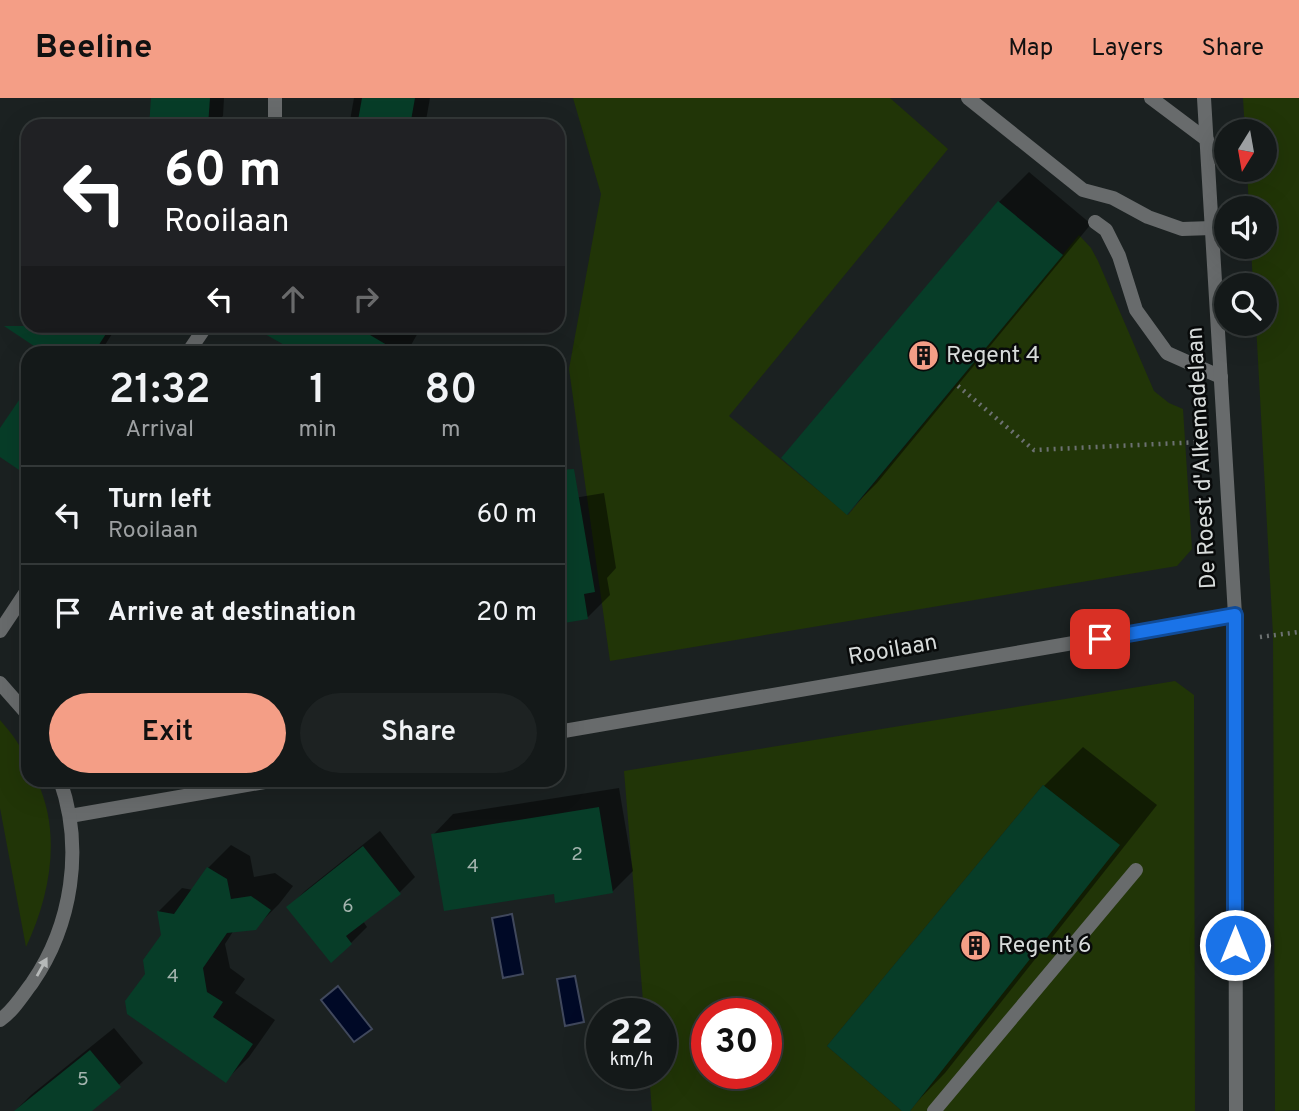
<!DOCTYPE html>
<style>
:root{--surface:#141919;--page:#1d2222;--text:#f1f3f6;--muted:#9da0a2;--line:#333838;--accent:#f49e86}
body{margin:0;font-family:Overpass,sans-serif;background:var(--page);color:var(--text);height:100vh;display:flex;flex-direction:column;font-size:26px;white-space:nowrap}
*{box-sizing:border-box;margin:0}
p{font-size:23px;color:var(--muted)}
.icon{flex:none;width:38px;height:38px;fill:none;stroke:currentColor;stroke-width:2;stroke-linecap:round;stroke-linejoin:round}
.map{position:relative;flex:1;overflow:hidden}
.sheet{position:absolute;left:21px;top:248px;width:544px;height:441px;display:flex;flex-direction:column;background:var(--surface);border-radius:21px;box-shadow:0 7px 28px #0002,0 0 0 2px var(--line)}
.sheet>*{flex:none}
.banner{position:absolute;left:21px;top:21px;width:544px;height:214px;border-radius:21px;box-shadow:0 7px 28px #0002,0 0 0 2px var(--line);background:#202124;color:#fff;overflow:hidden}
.needle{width:46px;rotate:191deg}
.fabs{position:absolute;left:1214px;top:21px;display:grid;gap:14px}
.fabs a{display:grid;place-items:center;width:63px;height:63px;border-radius:50%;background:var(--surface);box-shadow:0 7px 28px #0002,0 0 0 2px var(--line);font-size:35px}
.speed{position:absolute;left:586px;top:900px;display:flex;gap:14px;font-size:35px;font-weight:700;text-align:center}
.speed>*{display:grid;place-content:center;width:91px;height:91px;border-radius:50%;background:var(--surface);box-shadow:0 7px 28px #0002,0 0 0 2px var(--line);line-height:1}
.speed small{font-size:18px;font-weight:400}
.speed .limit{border:10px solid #d22;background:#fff;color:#111}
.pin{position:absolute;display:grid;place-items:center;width:60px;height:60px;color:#fff;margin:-30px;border-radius:14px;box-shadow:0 4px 10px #0006}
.me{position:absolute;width:77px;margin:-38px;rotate:0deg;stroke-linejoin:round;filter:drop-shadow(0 0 5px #0008)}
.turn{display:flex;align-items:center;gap:24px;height:147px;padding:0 28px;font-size:32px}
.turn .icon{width:91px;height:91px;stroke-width:2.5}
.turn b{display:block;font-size:49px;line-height:60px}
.lanes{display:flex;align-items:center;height:66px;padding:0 28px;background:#0003;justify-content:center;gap:35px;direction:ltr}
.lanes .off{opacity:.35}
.eta{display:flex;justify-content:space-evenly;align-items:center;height:119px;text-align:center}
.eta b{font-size:42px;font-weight:600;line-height:49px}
.action{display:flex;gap:14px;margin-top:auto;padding:14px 28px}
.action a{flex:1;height:80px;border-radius:42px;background:var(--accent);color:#111;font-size:28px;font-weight:600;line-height:80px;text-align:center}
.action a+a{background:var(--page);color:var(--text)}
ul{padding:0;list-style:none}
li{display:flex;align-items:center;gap:21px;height:98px;padding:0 28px;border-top:2px solid var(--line)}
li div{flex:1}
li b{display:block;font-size:26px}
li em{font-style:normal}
header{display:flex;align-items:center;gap:42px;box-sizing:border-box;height:98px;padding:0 35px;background:var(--accent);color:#111}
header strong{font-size:33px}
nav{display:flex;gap:38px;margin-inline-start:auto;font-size:24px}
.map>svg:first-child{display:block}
.green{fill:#213507;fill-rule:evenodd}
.water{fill:#000926;stroke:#40485c;stroke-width:2}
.shadow{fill:#0007}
.building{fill:#073d28}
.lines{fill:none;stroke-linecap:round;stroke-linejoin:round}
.path{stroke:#6c7171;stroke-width:4.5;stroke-dasharray:2 5;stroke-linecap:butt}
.service{stroke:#686b6c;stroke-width:14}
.minor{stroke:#686b6c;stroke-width:14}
.oneway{fill:#b6b9b9}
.route-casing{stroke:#114b97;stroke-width:18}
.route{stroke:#1a73e8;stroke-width:12}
.labels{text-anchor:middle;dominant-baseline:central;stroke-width:5;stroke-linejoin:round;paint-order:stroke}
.number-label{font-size:19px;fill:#a3b4ae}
.poi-label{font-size:23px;fill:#d7dbda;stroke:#080a0a;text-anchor:start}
.street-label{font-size:23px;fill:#d7dbda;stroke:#080a0a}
</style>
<header>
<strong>Beeline</strong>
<nav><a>Map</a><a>Layers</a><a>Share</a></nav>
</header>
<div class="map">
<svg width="1299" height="1013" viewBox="0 0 1299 1013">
<rect width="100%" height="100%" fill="#1b2121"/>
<!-- green -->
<g class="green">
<path d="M573,0H890L948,51L729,318L848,417L1079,137L1091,150L1098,163L1154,293L1169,305L1183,311L1192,451L1177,468L610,563L569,271L601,96Z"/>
<path d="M1243,0H1299V1012L1275,1013L1273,537L1256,226H1265V187H1253L1251,149H1265V110H1249L1247,72H1265V33H1245Z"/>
<path d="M1175,583L1194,597L1195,1013H910L1119,747L1043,687L827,948L902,1013H652L649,975H662V915H644L624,673ZM707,915H766V975H707Z"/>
<path d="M0,622C17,642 28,655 28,682L37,683C62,736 50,798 26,849L0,710Z"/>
</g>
<!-- water -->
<g class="water">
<path d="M512,816L523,876L503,880L492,820Z"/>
<path d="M575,878L584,924L565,928L557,881Z"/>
<path d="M338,888L372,931L354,944L321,902Z"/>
</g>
<!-- shadow -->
<g class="shadow">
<path d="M153,0H224L223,18L218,23V28H151Z"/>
<path d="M354,0H430L425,28H349Z"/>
<path d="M1029,74L1091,126L877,385L847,415L784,360L999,104Z"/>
<path d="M558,127L563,128L558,160Z"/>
<path d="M39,228H117L105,247L110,250L107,256H49L29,242Z"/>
<path d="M288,228H409L419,233L411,247L426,256H287L291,249L280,242Z"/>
<path d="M604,395L616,470L607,480L610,497L588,519L558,524L574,400Z"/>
<path d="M1083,649L1157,707L945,975L908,1013H905L1044,688Z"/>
<path d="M619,690L633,773L612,794H555L433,737L453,716Z"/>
<path d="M380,733L415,779L399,795L363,823L367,829L351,845L289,809L305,793Z"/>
<path d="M231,747L250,758L254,779L275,775L293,788L279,806L255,830L234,832L225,846L230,870L245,881L235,895L275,922L249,959L226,982L147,876L162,837L159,813L182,790L193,792L208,770Z"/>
<path d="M114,930L143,965L90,1013H15L31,997Z"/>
</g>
<!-- building -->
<g class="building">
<path d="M151,0H210L208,28H149Z"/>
<path d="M362,0H415L410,28H357Z"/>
<path d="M998,103L1063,157L847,417L781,360Z"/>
<path d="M4,228H111L93,256H46Z"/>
<path d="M251,228H355L402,256H300Z"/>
<path d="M28,289V378L0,359V330Z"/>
<path d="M574,371L595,494L584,496L588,521L558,526V372Z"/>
<path d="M1043,687L1120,747L910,1013H902L827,948Z"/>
<path d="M599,709L613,795L555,805L554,796L444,813L431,736Z"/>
<path d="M363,748L401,796L346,838L352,846L331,865L286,809Z"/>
<path d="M207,769L227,781L231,801L251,798L271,812L256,832L227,835L203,870L207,894L223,904L213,919L253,946L226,985L127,916L125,903L145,876L143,862L161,837L157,813L174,816Z"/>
<path d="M90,952L121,989L92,1013H14Z"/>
</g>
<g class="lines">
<!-- path -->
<g class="path">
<path d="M958,288L1034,352L1200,344"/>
<path d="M1260,539L1299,534"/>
</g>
<!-- service -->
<g class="service">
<path d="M968,0L1083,92L1113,100L1148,119L1182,131L1212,130"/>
<path d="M1095,124L1106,132L1119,158L1136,212L1167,255L1221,279"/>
<path d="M934,1013L1136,772"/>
</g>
<!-- minor -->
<g class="minor">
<path d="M1151,0L1207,42"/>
<path d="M1204,0L1235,517L1236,1013"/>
<path d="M275,28V0"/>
<path d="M187,256L206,228"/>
<path d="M0,533L28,491"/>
<path d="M0,585L28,617"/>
<path d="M558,634L1235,517"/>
<path d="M70,718L276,682"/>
<path d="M0,922C13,913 22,898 32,885C72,827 84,750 60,682"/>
</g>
</g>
<!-- one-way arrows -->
<defs><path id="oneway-solid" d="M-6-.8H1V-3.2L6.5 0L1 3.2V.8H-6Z" transform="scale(1.75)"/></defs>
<use class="oneway" href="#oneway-solid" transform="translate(42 869) rotate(-61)"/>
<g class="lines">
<defs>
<path id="route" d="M1100,541L1235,517V847"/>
</defs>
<!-- route casing -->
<use href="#route" class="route-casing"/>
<!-- route -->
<use href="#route" class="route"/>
</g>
<!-- icons -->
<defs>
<symbol id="building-disc" viewBox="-11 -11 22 22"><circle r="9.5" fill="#f49e86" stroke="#080a0a"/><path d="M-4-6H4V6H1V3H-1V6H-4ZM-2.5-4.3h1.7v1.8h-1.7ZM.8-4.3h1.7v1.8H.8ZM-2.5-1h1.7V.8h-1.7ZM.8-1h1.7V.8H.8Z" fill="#111"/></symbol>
</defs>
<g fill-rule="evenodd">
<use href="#building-disc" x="906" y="240" width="35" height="35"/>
<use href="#building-disc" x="958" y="830" width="35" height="35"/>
</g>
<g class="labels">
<!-- number labels -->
<g class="number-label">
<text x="577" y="757">2</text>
<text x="473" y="769">4</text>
<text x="348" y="809">6</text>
<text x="173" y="879">4</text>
<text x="83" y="982">5</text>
</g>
<!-- poi labels -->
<g class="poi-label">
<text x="946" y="258">Regent 4</text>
<text x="998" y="848">Regent 6</text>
</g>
<!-- street labels -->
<g class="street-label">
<text transform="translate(1203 360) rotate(-93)">De Roest d'Alkemadelaan</text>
<text transform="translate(893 553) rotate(-10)">Rooilaan</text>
</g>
</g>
</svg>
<div class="fabs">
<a><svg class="needle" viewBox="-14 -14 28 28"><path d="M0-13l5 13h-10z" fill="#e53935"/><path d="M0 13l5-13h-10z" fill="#9da0a2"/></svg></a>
<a><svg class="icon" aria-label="sound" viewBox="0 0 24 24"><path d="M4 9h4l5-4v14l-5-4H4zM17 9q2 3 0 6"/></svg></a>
<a><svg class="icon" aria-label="search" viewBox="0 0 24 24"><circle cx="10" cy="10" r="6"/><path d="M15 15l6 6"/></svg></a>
</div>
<div class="speed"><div>22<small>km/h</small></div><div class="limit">30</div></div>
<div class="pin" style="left:1100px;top:541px;background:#d93025"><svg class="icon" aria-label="arrive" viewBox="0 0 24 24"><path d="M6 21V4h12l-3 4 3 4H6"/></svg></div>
<svg class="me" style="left:1235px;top:847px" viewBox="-20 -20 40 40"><circle r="17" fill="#1a73e8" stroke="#fff" stroke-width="3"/><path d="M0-11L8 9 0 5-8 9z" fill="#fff"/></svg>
<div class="banner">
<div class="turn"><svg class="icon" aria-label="left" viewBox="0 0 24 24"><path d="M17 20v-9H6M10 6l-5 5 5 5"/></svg><div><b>60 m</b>Rooilaan</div></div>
<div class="lanes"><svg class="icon" aria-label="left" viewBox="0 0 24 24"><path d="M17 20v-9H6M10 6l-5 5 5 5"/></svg><svg class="icon off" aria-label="ahead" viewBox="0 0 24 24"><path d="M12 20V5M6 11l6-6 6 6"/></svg><svg class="icon off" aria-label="right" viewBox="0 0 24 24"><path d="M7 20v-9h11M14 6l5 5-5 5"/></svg></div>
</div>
<section class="sheet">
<div class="eta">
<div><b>21:32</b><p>Arrival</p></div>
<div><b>1</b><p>min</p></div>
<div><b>80</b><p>m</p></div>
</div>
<ul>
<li><svg class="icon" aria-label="left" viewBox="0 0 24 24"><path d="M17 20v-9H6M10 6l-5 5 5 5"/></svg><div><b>Turn left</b><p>Rooilaan</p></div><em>60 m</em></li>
<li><svg class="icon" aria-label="arrive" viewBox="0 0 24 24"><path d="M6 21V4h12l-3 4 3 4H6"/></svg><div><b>Arrive at destination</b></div><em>20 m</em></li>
</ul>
<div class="action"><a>Exit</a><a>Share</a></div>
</section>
</div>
